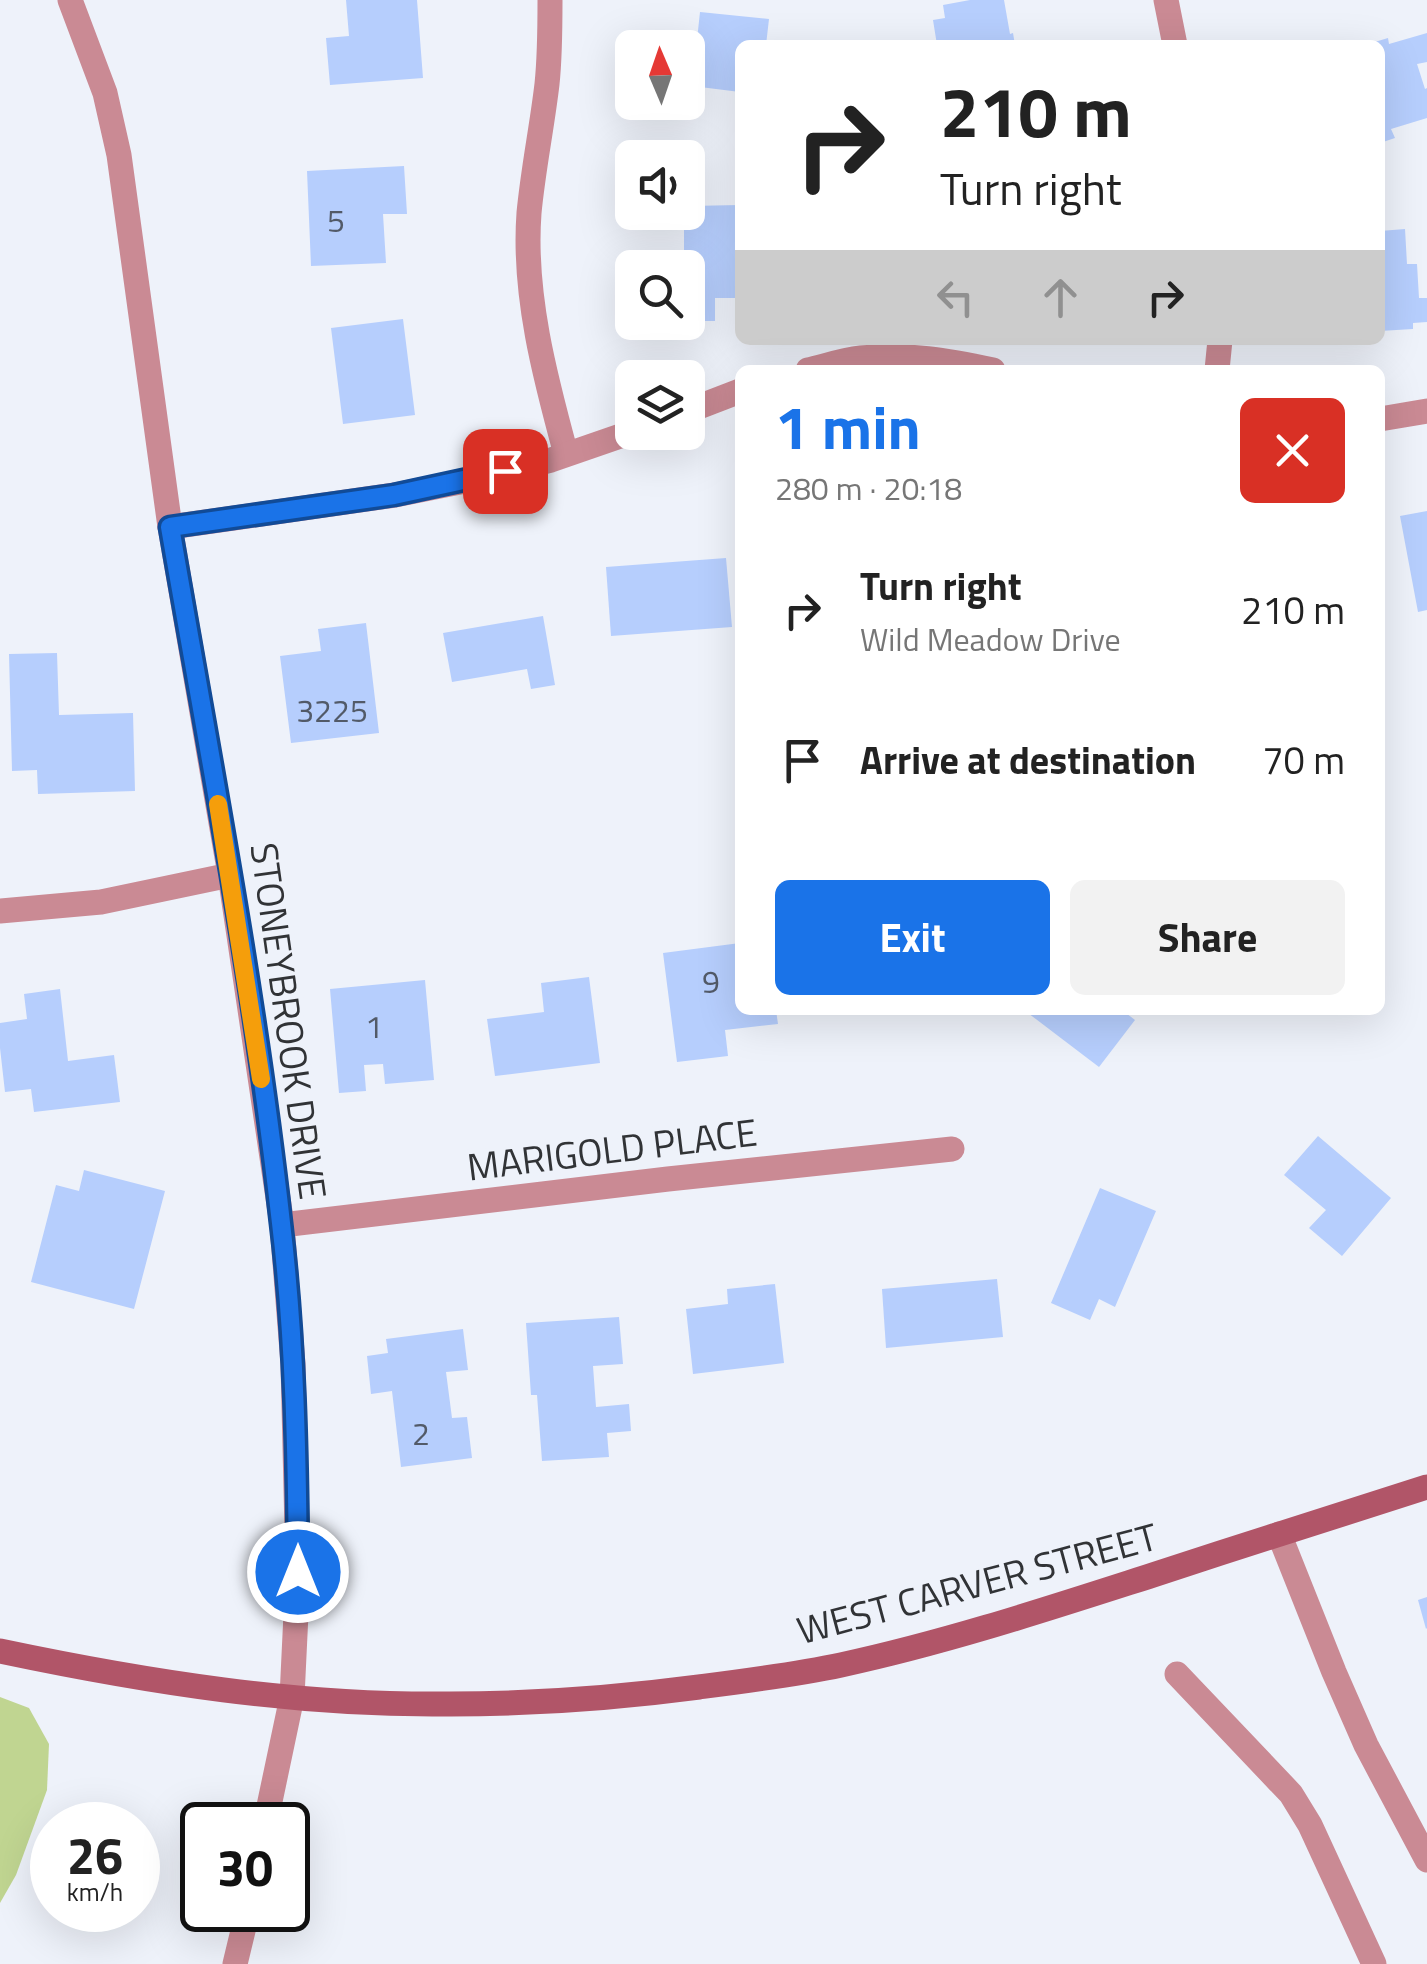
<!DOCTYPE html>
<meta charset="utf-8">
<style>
:root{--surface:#fff;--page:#f2f2f2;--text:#222;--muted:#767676;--accent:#1a73e8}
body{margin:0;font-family:"Titillium Web",sans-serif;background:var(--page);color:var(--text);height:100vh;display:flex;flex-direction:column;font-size:38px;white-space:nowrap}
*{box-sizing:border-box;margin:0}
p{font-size:32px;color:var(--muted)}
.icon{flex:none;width:55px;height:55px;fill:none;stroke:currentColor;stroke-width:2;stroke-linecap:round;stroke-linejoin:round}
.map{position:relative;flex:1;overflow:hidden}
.sheet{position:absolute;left:735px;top:365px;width:650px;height:650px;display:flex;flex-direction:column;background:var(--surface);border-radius:15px;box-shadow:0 10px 40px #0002}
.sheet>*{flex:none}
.guide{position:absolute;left:735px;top:40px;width:650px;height:305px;border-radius:15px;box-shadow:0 10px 40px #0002;background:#fff;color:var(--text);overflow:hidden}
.needle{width:65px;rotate:358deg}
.tools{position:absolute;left:615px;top:30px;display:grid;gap:20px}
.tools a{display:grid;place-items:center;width:90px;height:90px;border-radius:15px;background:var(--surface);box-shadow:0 10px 40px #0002;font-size:50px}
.speed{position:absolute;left:30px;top:1802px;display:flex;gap:20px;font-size:50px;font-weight:700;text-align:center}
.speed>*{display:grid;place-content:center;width:130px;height:130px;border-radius:50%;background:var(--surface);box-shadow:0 10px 40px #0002;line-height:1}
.speed small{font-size:25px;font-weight:400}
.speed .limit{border:5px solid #111;border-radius:15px;background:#fff;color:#111}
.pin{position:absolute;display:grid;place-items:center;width:85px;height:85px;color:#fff;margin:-42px;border-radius:20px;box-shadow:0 5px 15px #0006}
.me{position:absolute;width:110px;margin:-55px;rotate:0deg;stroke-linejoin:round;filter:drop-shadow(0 0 8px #0008)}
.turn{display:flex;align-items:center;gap:35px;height:210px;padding:0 40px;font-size:45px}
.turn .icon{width:130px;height:130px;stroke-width:2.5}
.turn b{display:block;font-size:70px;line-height:85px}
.lanes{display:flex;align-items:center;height:95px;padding:0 40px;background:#0003;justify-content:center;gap:50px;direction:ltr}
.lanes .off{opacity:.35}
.round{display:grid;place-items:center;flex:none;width:105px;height:105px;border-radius:15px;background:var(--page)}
.head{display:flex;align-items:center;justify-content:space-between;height:170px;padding:0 40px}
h1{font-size:60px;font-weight:700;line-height:75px;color:var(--accent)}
.action{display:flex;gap:20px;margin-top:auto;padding:20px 40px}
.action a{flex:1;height:115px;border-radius:15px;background:var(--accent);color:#fff;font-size:40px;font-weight:700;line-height:115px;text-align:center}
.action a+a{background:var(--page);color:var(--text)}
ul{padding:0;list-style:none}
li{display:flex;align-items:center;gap:30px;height:150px;padding:0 40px}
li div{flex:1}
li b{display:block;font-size:38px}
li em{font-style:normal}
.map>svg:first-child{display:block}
.green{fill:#c0d591}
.building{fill:#b6cefd}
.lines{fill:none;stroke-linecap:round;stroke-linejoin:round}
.street{stroke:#ca8a94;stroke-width:25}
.secondary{stroke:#b15568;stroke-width:25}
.route-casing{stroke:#114b97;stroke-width:25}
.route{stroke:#1a73e8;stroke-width:18}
.slow{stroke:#f59e0b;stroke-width:18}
.labels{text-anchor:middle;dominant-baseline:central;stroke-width:10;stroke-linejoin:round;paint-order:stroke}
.number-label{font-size:32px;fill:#525a68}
.street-label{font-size:38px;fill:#313336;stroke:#eef2fa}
</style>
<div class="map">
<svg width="1427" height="1964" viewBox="0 0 1427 1964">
<rect width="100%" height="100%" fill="#eef2fa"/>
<!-- green -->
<path class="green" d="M0,1697L29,1708L49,1744L47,1790L16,1875L0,1903Z"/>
<!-- building -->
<g class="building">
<path d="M346,0H417L423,78L330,85L326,38L349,36Z"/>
<path d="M970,0H1004L1010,34L1013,33L1015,45H937L933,20L945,18L943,5Z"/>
<path d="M700,12L769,19L766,45H740V92L692,86Z"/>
<path d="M1427,33V62L1417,64L1425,89L1427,88V118L1391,129L1395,138L1380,143V45L1368,44L1388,38L1389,44Z"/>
<path d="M404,166L407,214H383L386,263L311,266L307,171Z"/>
<path d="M740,205V298H715V321H688V268H684V212H688V206Z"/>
<path d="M1405,229L1407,264H1417L1419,298H1427V322L1413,323V329L1380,331V231Z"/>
<path d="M403,319L415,415L343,424L331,328Z"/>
<path d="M1427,511V610L1418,612L1400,516Z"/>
<path d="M726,558L732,627L611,636L606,567Z"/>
<path d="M543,616L555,685L531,689L527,669L452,682L443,633Z"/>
<path d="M366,623L379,733L291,743L280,656L321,651L318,629Z"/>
<path d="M57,653L59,715L133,713L135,791L38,794L37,770L12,771L9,654Z"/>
<path d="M740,943V1010H776L778,1024L725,1030L728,1056L677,1062L663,953Z"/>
<path d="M589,977L600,1063L495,1076L487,1019L544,1012L541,983Z"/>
<path d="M425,980L434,1080L385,1084L383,1064L364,1065L366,1091L339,1093L330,989Z"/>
<path d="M60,989L68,1061L114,1055L120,1102L34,1112L31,1089L5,1092L0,1048V1023L27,1019L24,994Z"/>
<path d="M1024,1010H1122L1135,1020L1099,1067Z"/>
<path d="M1318,1136L1391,1198L1342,1256L1309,1228L1326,1210L1284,1175Z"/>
<path d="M84,1170L165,1191L134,1309L31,1282L56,1185L79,1191Z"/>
<path d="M1100,1188L1156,1211L1115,1307L1099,1299L1090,1320L1051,1303Z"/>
<path d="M997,1279L1003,1337L886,1348L882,1289Z"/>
<path d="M775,1284L784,1363L693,1374L686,1309L728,1304L727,1289Z"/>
<path d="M619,1317L623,1364L593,1366L596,1407L629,1404L631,1431L607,1433L609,1457L542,1461L537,1395H531L526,1323Z"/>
<path d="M463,1329L468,1370L446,1372L452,1418L467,1417L472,1458L401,1467L392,1391L371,1394L367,1356L388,1353L386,1339Z"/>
<path d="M1427,1597V1628L1426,1629L1418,1600Z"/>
</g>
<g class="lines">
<!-- street -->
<g class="street">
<path d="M70,0L105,93L119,155L170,527L230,875L282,1225L293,1364L298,1572L292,1697L265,1825"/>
<path d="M550,0C550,28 550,56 547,84C542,127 533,170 529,213C523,294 545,377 566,454"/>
<path d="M1166,0L1175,45"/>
<path d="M808,370C825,366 843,360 861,358C906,353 950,361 993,370"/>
<path d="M1217,370L1220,340"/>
<path d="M688,411L740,391"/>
<path d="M1380,419L1427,411"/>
<path d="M170,527L395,495L470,480L551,460L632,432"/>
<path d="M0,911L101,902L230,875"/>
<path d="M282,1225L668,1179L952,1149"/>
<path d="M1279,1534L1334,1672L1366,1745L1427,1860"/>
<path d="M1177,1674L1291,1794L1310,1825L1374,1964"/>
<path d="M235,1964L248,1910"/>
</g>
<!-- secondary -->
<path class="secondary" d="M0,1651C147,1682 299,1706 450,1704C533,1704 616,1698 699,1687C746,1681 794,1675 841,1665C947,1642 1050,1608 1153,1575C1244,1545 1335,1516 1427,1487"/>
</g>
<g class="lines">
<defs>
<path id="route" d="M298,1572C297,1456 295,1339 281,1223C255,990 210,758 170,527L394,495L505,471"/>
</defs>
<!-- route casing -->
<use href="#route" class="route-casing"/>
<!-- route -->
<use href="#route" class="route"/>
<!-- slow -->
<path class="slow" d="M218,804L261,1079"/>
</g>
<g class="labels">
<!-- number labels -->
<g class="number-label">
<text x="336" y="220">5</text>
<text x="332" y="710">3225</text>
<text x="711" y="981">9</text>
<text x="374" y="1026">1</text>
<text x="421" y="1433">2</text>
</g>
<!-- street labels -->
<g class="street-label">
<text transform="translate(289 1021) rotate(82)">STONEYBROOK DRIVE</text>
<text transform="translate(612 1149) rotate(-7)">MARIGOLD PLACE</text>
<text transform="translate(977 1583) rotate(-15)">WEST CARVER STREET</text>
</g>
</g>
</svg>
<div class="tools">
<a><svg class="needle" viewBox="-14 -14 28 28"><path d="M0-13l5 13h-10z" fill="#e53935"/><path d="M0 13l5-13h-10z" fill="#767676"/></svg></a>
<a><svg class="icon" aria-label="sound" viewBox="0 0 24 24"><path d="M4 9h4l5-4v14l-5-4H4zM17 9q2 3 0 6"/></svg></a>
<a><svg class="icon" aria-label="search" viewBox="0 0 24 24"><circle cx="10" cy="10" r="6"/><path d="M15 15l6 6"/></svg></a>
<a><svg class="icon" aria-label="layers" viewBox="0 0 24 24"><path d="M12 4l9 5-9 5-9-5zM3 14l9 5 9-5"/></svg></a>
</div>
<div class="speed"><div>26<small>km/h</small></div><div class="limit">30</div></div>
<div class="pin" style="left:505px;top:471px;background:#d93025"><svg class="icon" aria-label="arrive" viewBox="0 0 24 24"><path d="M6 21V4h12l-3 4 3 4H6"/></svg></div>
<svg class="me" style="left:298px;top:1572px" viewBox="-20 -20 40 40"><circle r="17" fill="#1a73e8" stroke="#fff" stroke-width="3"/><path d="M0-11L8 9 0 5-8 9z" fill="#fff"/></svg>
<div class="guide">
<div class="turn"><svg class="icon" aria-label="right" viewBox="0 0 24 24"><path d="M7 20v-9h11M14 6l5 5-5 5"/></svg><div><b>210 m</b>Turn right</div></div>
<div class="lanes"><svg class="icon off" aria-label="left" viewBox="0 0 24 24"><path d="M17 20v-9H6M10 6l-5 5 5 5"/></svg><svg class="icon off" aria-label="ahead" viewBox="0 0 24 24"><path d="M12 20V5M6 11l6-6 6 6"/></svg><svg class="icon" aria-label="right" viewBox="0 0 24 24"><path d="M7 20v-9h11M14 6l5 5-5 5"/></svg></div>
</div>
<section class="sheet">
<div class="head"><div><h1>1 min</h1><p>280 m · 20:18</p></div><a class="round" style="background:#d93025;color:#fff"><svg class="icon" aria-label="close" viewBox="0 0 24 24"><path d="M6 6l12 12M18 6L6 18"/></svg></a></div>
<ul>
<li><svg class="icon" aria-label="right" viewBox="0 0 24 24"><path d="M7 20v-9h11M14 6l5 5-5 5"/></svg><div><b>Turn right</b><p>Wild Meadow Drive</p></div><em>210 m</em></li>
<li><svg class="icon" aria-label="arrive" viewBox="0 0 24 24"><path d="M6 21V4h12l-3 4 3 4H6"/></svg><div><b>Arrive at destination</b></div><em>70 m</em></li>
</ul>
<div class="action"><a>Exit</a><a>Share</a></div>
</section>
</div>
